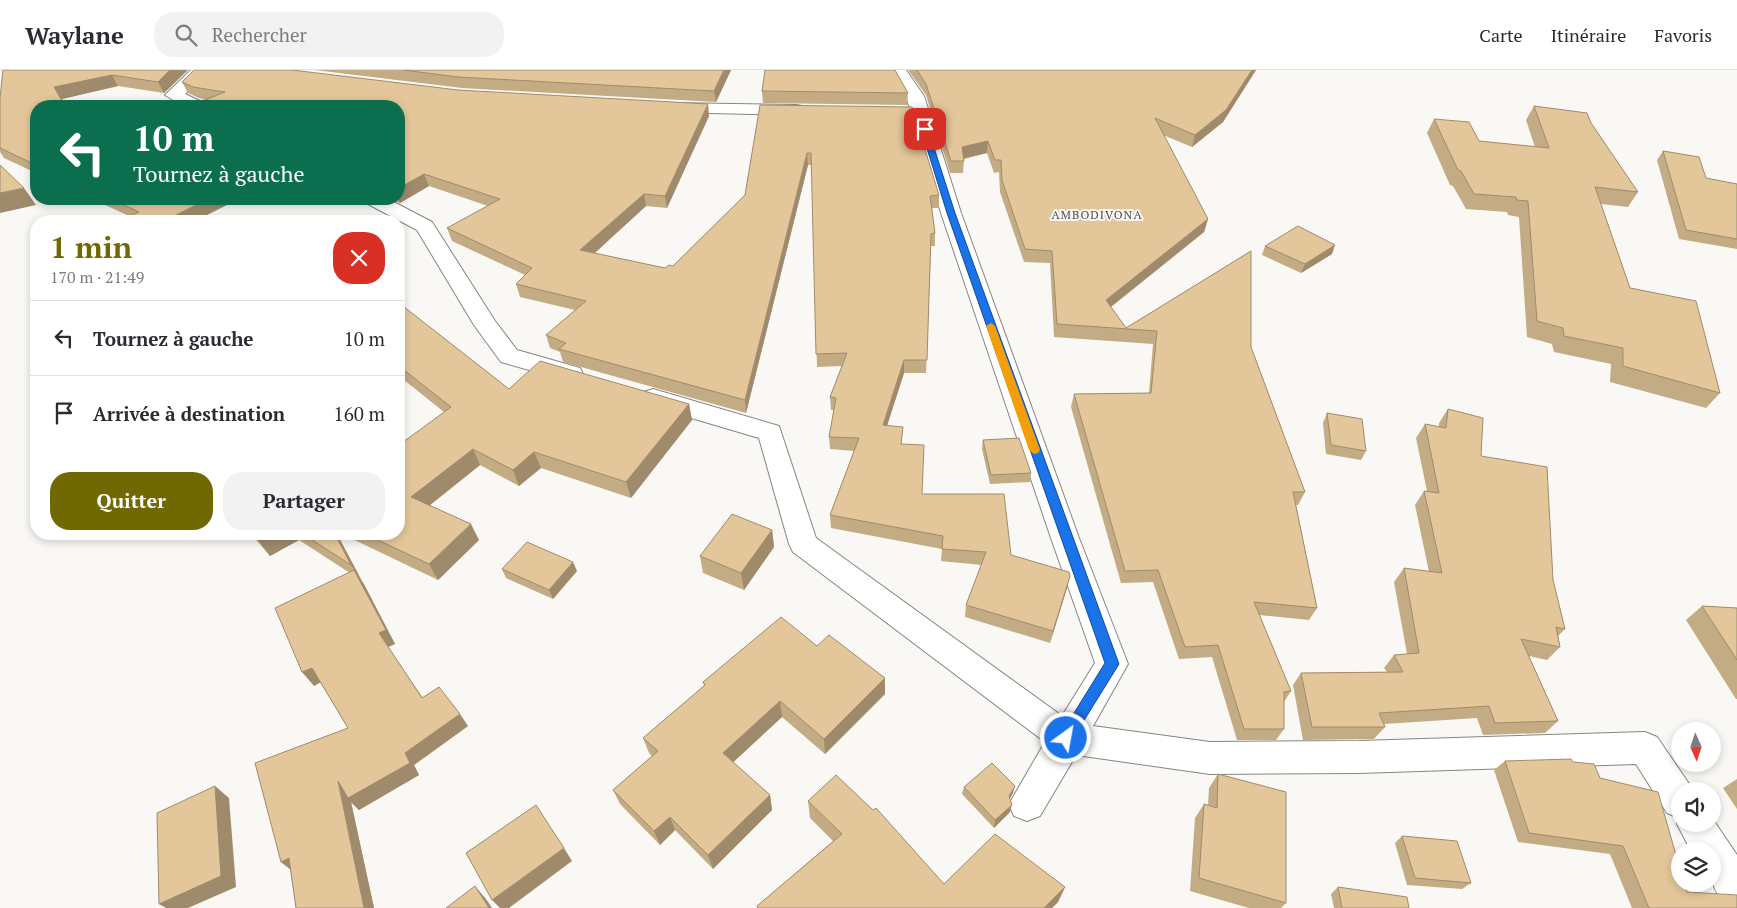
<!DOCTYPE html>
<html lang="fr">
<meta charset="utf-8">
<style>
:root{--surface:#fff;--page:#f2f2f3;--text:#2b2b33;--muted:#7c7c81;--line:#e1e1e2;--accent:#706800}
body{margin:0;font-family:"PT Serif",serif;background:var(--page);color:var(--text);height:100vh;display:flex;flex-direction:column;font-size:19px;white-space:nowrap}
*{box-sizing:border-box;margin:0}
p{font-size:16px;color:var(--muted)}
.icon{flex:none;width:28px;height:28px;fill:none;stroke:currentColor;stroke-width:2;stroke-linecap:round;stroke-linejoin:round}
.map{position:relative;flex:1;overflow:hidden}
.drawer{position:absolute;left:30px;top:145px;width:375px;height:325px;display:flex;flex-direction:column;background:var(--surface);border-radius:20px;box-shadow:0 2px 8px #0003}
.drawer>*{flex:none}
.banner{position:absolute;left:30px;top:30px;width:375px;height:105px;border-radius:20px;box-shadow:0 2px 8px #0003;background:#0b6e4f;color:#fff;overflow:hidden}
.needle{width:32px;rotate:177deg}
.buttons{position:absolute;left:1671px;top:652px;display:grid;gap:10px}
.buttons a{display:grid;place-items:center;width:50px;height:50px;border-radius:50%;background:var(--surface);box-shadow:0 2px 8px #0003;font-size:25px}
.pin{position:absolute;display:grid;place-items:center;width:42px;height:42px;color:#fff;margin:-21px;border-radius:10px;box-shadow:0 2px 8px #0006}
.me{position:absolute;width:55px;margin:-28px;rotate:32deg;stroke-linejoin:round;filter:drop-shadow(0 0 4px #0008)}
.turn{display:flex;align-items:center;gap:18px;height:105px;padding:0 20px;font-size:22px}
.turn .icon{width:65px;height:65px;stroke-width:2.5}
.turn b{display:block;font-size:35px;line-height:42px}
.round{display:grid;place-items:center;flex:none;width:52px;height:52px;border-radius:20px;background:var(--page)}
.summary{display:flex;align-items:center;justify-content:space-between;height:85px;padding:0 20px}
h1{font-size:30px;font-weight:600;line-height:38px;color:var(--accent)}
.button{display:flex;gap:10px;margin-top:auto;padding:10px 20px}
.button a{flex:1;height:58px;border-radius:20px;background:var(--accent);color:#fff;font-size:20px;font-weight:600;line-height:58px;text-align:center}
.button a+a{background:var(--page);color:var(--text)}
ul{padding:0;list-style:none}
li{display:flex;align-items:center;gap:15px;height:75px;padding:0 20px;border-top:1px solid var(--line)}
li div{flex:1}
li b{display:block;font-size:19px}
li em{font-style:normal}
header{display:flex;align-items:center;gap:30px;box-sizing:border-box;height:70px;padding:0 25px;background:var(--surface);border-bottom:1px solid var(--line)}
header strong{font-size:24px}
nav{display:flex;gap:28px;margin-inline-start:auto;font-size:18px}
.search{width:350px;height:45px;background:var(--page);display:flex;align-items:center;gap:12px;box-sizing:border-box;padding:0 18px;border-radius:20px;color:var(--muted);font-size:19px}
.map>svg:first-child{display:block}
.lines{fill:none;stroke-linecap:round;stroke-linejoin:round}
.minor-casing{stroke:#868582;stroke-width:2}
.minor{fill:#fff;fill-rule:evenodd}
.wall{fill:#c3ab84}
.shaded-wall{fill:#9f8b6c}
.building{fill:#e3c79a;stroke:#9f8b6c}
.route{fill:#1a73e8;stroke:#114b97}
.slow{fill:#f59e0b}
.labels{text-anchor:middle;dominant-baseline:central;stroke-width:4;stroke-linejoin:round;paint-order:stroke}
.far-quarter-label{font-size:12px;letter-spacing:1px;fill:#4b4a48;stroke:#faf8f5}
</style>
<header>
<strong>Waylane</strong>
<div class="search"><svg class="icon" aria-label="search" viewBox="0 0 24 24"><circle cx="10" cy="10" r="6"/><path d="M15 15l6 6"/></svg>Rechercher</div>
<nav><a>Carte</a><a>Itinéraire</a><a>Favoris</a></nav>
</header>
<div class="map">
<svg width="1737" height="838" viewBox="0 0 1737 838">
<rect width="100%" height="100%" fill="#faf8f5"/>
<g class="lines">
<defs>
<g id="minor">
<path d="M191,0H209L185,24L202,32L205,36H183L165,25Z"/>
<path d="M890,0H906L924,26L961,143L1079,468L1128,594L1093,656L1210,672L1359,671L1645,662L1657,667L1694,721H1680V754H1712V748L1737,785V838C1708,826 1712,808 1712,781H1691L1677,754L1679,748L1667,743L1636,694L1359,703L1210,704L1076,685L1040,746L1027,751L1014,746L1009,734L1045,672L793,482L789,474L759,368L644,334L640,328L644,322L653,319L779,356L816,468L1062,646L1095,593L1051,468L941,143L906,26Z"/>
<path d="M672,33L796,35L802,36L805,40L802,44L796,45L666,42L663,38L666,34Z"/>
<path d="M363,129H388L432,152L495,251L517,280L580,298L583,304L580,310L571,312L501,292L474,255L417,160L366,133Z"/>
</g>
</defs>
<!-- minor casing -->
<use href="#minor" class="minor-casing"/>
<!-- minor -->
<use href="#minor" class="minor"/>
</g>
<!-- wall -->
<g class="wall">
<path d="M3,0H188L164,23L118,16L62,29L36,36V103L4,88L0,82V28Z"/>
<path d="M315,0H731L716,32L462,18Z"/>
<path d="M908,0H1256L1223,52L1192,77L1163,65L1208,149L1204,162L1111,237L1126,258L1251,181V277L1305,422L1298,435H1296L1317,538L1309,550L1259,545L1291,621L1284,632V659L1276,670H1237L1212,587L1179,589L1153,512L1121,513L1071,337L1074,324L1149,323L1153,274L1054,267L1050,193L1024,192L1000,122L999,102L994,103L987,83L964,89L963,103H950L926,25Z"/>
<path d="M182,12L458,20L709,46L667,138L646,136L594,183L665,198L673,196L745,125L760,35L939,125V138H932L935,163V176H931L926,303H904L887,356L902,374L922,424L1011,485L1067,518L1050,573L965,547L966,535L982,495L941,491L942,479L831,458L830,445L854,381L830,379L829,367L834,340H831L830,327L842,296L817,297L812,95H808L746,343L563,292L560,282L550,278L546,265L575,240L520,227L516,214L525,205L452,171L447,158L488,136L429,116L400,133L391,129H399V36L206,30L199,28L188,23Z"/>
<path d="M762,21L908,23L907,35L763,33Z"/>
<path d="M1534,36L1591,53L1638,122L1628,137L1601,134L1630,218L1720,323L1706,338L1610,312L1611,294L1554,282L1552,274L1527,267L1519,147L1508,145L1507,142L1466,139L1453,116L1450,115L1427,63L1434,49L1479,71L1535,77L1526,50Z"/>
<path d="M1663,81L1706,108L1737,114V179L1679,169L1657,90Z"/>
<path d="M92,129H239L129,146Z"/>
<path d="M1265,176L1332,184L1301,203L1262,185Z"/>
<path d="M399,233L509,319L689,334L692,350L631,428L541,398L519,416L480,395L429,436L479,470L438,510L342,464H399L444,342L399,306Z"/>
<path d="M1448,339L1481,386L1553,510L1565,559L1558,566L1560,577L1547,590L1529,586L1558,651L1545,663L1483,665L1477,648L1384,654L1385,657L1374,669L1303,670L1293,615L1301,603L1387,602L1384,598L1394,585L1407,584L1394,512L1404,498L1429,502L1415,435L1424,421H1427L1416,368L1425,354L1439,357V353Z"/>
<path d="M1327,343L1366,381L1361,390L1326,384L1323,353Z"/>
<path d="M983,370L1031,403L1030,412L990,414L982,379Z"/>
<path d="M772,460L774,477L744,520L703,503L700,486Z"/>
<path d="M251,464H337L395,574L388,577L423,628L468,656L414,695L419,705L359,740L351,732L374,838H296L290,799L281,792L348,658L320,612L314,616L350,503L299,470L270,486Z"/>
<path d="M502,499L577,501L553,529L506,508Z"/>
<path d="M1702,536L1737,538V629H1736L1686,550Z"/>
<path d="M817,576L885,608V624L825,684L782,647L733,692L770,725L772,740L713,799L675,760L660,775L620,734L613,720L652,686L649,683L643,668L704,616L703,612Z"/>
<path d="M1505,691L1573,692L1600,708L1687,822L1737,838H1632L1610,784L1518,772L1494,700Z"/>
<path d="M1218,704L1286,833L1281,838H1249L1190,821L1195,748L1204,734L1208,735L1209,718Z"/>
<path d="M1737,709V739L1723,718Z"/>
<path d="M964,717L1013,723L1010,728V742L994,758L962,724Z"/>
<path d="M808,731L944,814L1065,817L1058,832L1052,838H757V836L833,771L810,748Z"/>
<path d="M1402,766L1471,813L1462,819L1407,815L1395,773Z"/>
<path d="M1338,817L1409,838H1334L1331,824Z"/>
</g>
<!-- shaded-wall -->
<g class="shaded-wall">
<path d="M170,0H188L164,23L158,12Z"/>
<path d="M724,0H731L716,32L714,21Z"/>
<path d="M1252,0H1256L1223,52L1192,77L1195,65Z"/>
<path d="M112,5L118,16L62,29L66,36H65L54,17Z"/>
<path d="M708,34L709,46L667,138L665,126Z"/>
<path d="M988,71L987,83L961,89L962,77Z"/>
<path d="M807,83L808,95L746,343L745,330Z"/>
<path d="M424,104L429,116L400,133L398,129H399V118Z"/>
<path d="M24,118L36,135L0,143V123Z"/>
<path d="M644,124L646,136L584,193L580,180Z"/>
<path d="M208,129H239L195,151H180L176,145Z"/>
<path d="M1208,149L1204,162L1103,243L1106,230Z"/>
<path d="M1335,175L1332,184L1301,203L1305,194Z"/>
<path d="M904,290V303L883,368V355Z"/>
<path d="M689,334L692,350L631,428L626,412Z"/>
<path d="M473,379L480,395L420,443L411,427Z"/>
<path d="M534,382L541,398L519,416L513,400Z"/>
<path d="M471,454L479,470L438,510L429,494Z"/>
<path d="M772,460L774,477L744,520L741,503Z"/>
<path d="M270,464H294L299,470L270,486L258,470Z"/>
<path d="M335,464H337L362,511L351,495Z"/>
<path d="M573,492L577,501L553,529L549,520Z"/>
<path d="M354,500L364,514L395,574L388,577L379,563Z"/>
<path d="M1070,506L1067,518L1050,573L1053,561Z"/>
<path d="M312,598L323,611L314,616L302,602Z"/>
<path d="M885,608V624L825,684L824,669Z"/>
<path d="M780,631L782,647L727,698L723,683Z"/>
<path d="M460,644L468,656L414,695L419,705L359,740L351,732L374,838H364L338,711L405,683Z"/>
<path d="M215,716L229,728L236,817L188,838H166L159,834Z"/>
<path d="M1015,716L1013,723L1007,733L1009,726Z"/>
<path d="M770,725L772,740L713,799L708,785Z"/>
<path d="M1012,735L1010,742L994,758L995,750Z"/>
<path d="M670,747L675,760L660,775L654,761Z"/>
<path d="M564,778L572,791L509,838H500L492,830Z"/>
<path d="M289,788L295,803L281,792Z"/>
<path d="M475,816L486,829L492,838H489Z"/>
<path d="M1065,817L1058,832L1052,838H1044Z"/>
</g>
<!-- building -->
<g class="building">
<path d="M3,0H170L158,12L112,5L54,17L65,36H36V95L0,78V28Z"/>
<path d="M194,0H292L458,20L708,34L665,126L644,124L580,180L665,198L669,195L673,196L745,125L760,35L912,37L939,125L930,126L935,163L931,164L927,290H904L883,355L903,357L901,374L924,375L922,424H1004L1011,485L1069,502L1070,506L1053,561L966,535L986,482L942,479L943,466L830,445L859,368L829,367L836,328L830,327L847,283L816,284L811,83H807L745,330L559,279L566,273L546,265L586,231L516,214L532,198L447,158L500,129L424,104L399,118V36H190L225,22L193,17L182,12Z"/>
<path d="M404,0H724L714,21L458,7Z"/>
<path d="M765,0H895L908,23L762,21Z"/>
<path d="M917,0H1252L1226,40L1195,65L1155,48L1208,149L1106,230L1126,258L1251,181V277L1305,422H1293L1317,538L1254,532L1291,621L1284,622V659H1244L1218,575L1185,577L1158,500L1125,501L1074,324L1151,323L1157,261L1057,254L1052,181L1025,179L1002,110L1001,90H995L988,71L962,77L964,91H951L926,14Z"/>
<path d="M1534,36L1587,43L1591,53L1638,122L1595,117L1630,218L1696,231L1720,323L1623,296V278L1564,266L1563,258L1537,251L1528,131L1517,130L1516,127L1474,124L1461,101L1458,100L1434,49L1469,52L1479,71L1549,78Z"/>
<path d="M1663,81L1699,87L1706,108L1737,114V169L1686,160Z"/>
<path d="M0,95L24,118L0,123Z"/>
<path d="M111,129H208L176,145L185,151H117L139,142Z"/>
<path d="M1298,156L1335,175L1305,194L1265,176Z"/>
<path d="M399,233L509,319L540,291L689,334L626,412L534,382L513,400L473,379L411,427L471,454L429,494L365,464H399V375L451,337L399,296Z"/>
<path d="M1448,339L1483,348L1481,386L1547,397L1553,510L1565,559L1556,557L1560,577L1521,569L1558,651L1495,653L1489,636L1379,643L1385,657H1312L1301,603L1403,602L1394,585L1419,583L1404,498L1442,503L1424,421L1439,423L1425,354L1446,358Z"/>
<path d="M1327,343L1362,349L1366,381L1331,375Z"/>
<path d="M1019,368L1031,403L991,405L983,370Z"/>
<path d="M732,444L772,460L741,503L700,486Z"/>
<path d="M252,464H270L258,470Z"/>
<path d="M303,464H335L351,495Z"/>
<path d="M527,472L573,492L549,520L502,499Z"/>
<path d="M354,500L386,560L379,563L422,628L439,617L460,644L405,683L410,693L348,728L338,711L364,838H296L289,788L281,792L255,693L348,658L312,598L302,602L275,538Z"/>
<path d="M1702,536L1737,538V590Z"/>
<path d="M781,547L817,576L829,565L885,608L824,669L780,631L723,683L770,725L708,785L670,747L654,761L613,720L658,681L643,668L705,615L703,612Z"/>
<path d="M1571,689L1573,692L1594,694L1600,708L1658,722L1680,799V814H1684L1687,822L1737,825V838H1649L1623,776L1529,763L1505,691Z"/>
<path d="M992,693L1015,716L1009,726L1012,735L995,750L964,717Z"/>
<path d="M1218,704L1286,722V833L1199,808L1204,734L1217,738Z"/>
<path d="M836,705L873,740L876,738L944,814L995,764L1065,817L1044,838H758L757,836L842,764L808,731Z"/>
<path d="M215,716L221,806L159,834L157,743Z"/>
<path d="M536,735L564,778L492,830L466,783Z"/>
<path d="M1402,766L1457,771L1471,813L1415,808Z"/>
<path d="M475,816L489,838H446Z"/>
<path d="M1338,817L1407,827L1409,838H1342Z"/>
</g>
<!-- route -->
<path class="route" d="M925,56L928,59L955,143L1119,594L1070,673L1066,675L1061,673L1058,668L1061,664L1105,593L947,143L921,59Z"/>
<!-- slow -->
<path class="slow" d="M991,253L995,256L1040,380L1038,383L1034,384L1029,380L986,256Z"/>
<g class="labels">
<!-- far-quarter labels -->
<g class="far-quarter-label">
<text x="1097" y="144">AMBODIVONA</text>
</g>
</g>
</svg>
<div class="buttons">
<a><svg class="needle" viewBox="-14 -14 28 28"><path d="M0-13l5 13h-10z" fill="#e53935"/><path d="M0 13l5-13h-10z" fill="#7c7c81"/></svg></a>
<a><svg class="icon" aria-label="sound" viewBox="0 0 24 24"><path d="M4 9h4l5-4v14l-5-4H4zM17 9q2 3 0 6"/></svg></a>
<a><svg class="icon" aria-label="layers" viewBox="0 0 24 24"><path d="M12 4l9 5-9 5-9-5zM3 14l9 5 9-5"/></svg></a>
</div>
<div class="pin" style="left:925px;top:59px;background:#d93025"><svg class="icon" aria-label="arrive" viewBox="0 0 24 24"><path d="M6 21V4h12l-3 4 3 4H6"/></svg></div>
<svg class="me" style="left:1066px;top:668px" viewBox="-20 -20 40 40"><circle r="17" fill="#1a73e8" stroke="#fff" stroke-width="3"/><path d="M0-11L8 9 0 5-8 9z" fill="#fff"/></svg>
<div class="banner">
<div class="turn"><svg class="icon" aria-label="left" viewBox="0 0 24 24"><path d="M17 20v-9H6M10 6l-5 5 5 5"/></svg><div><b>10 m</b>Tournez à gauche</div></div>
</div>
<section class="drawer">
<div class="summary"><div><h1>1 min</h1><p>170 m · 21:49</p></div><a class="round" style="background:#d93025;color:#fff"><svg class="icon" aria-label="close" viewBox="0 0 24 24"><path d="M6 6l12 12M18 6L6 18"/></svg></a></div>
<ul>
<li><svg class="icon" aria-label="left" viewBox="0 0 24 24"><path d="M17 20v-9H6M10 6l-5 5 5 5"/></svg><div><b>Tournez à gauche</b></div><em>10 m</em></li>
<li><svg class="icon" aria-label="arrive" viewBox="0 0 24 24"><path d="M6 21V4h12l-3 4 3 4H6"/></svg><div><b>Arrivée à destination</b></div><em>160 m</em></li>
</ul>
<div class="button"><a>Quitter</a><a>Partager</a></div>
</section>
</div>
